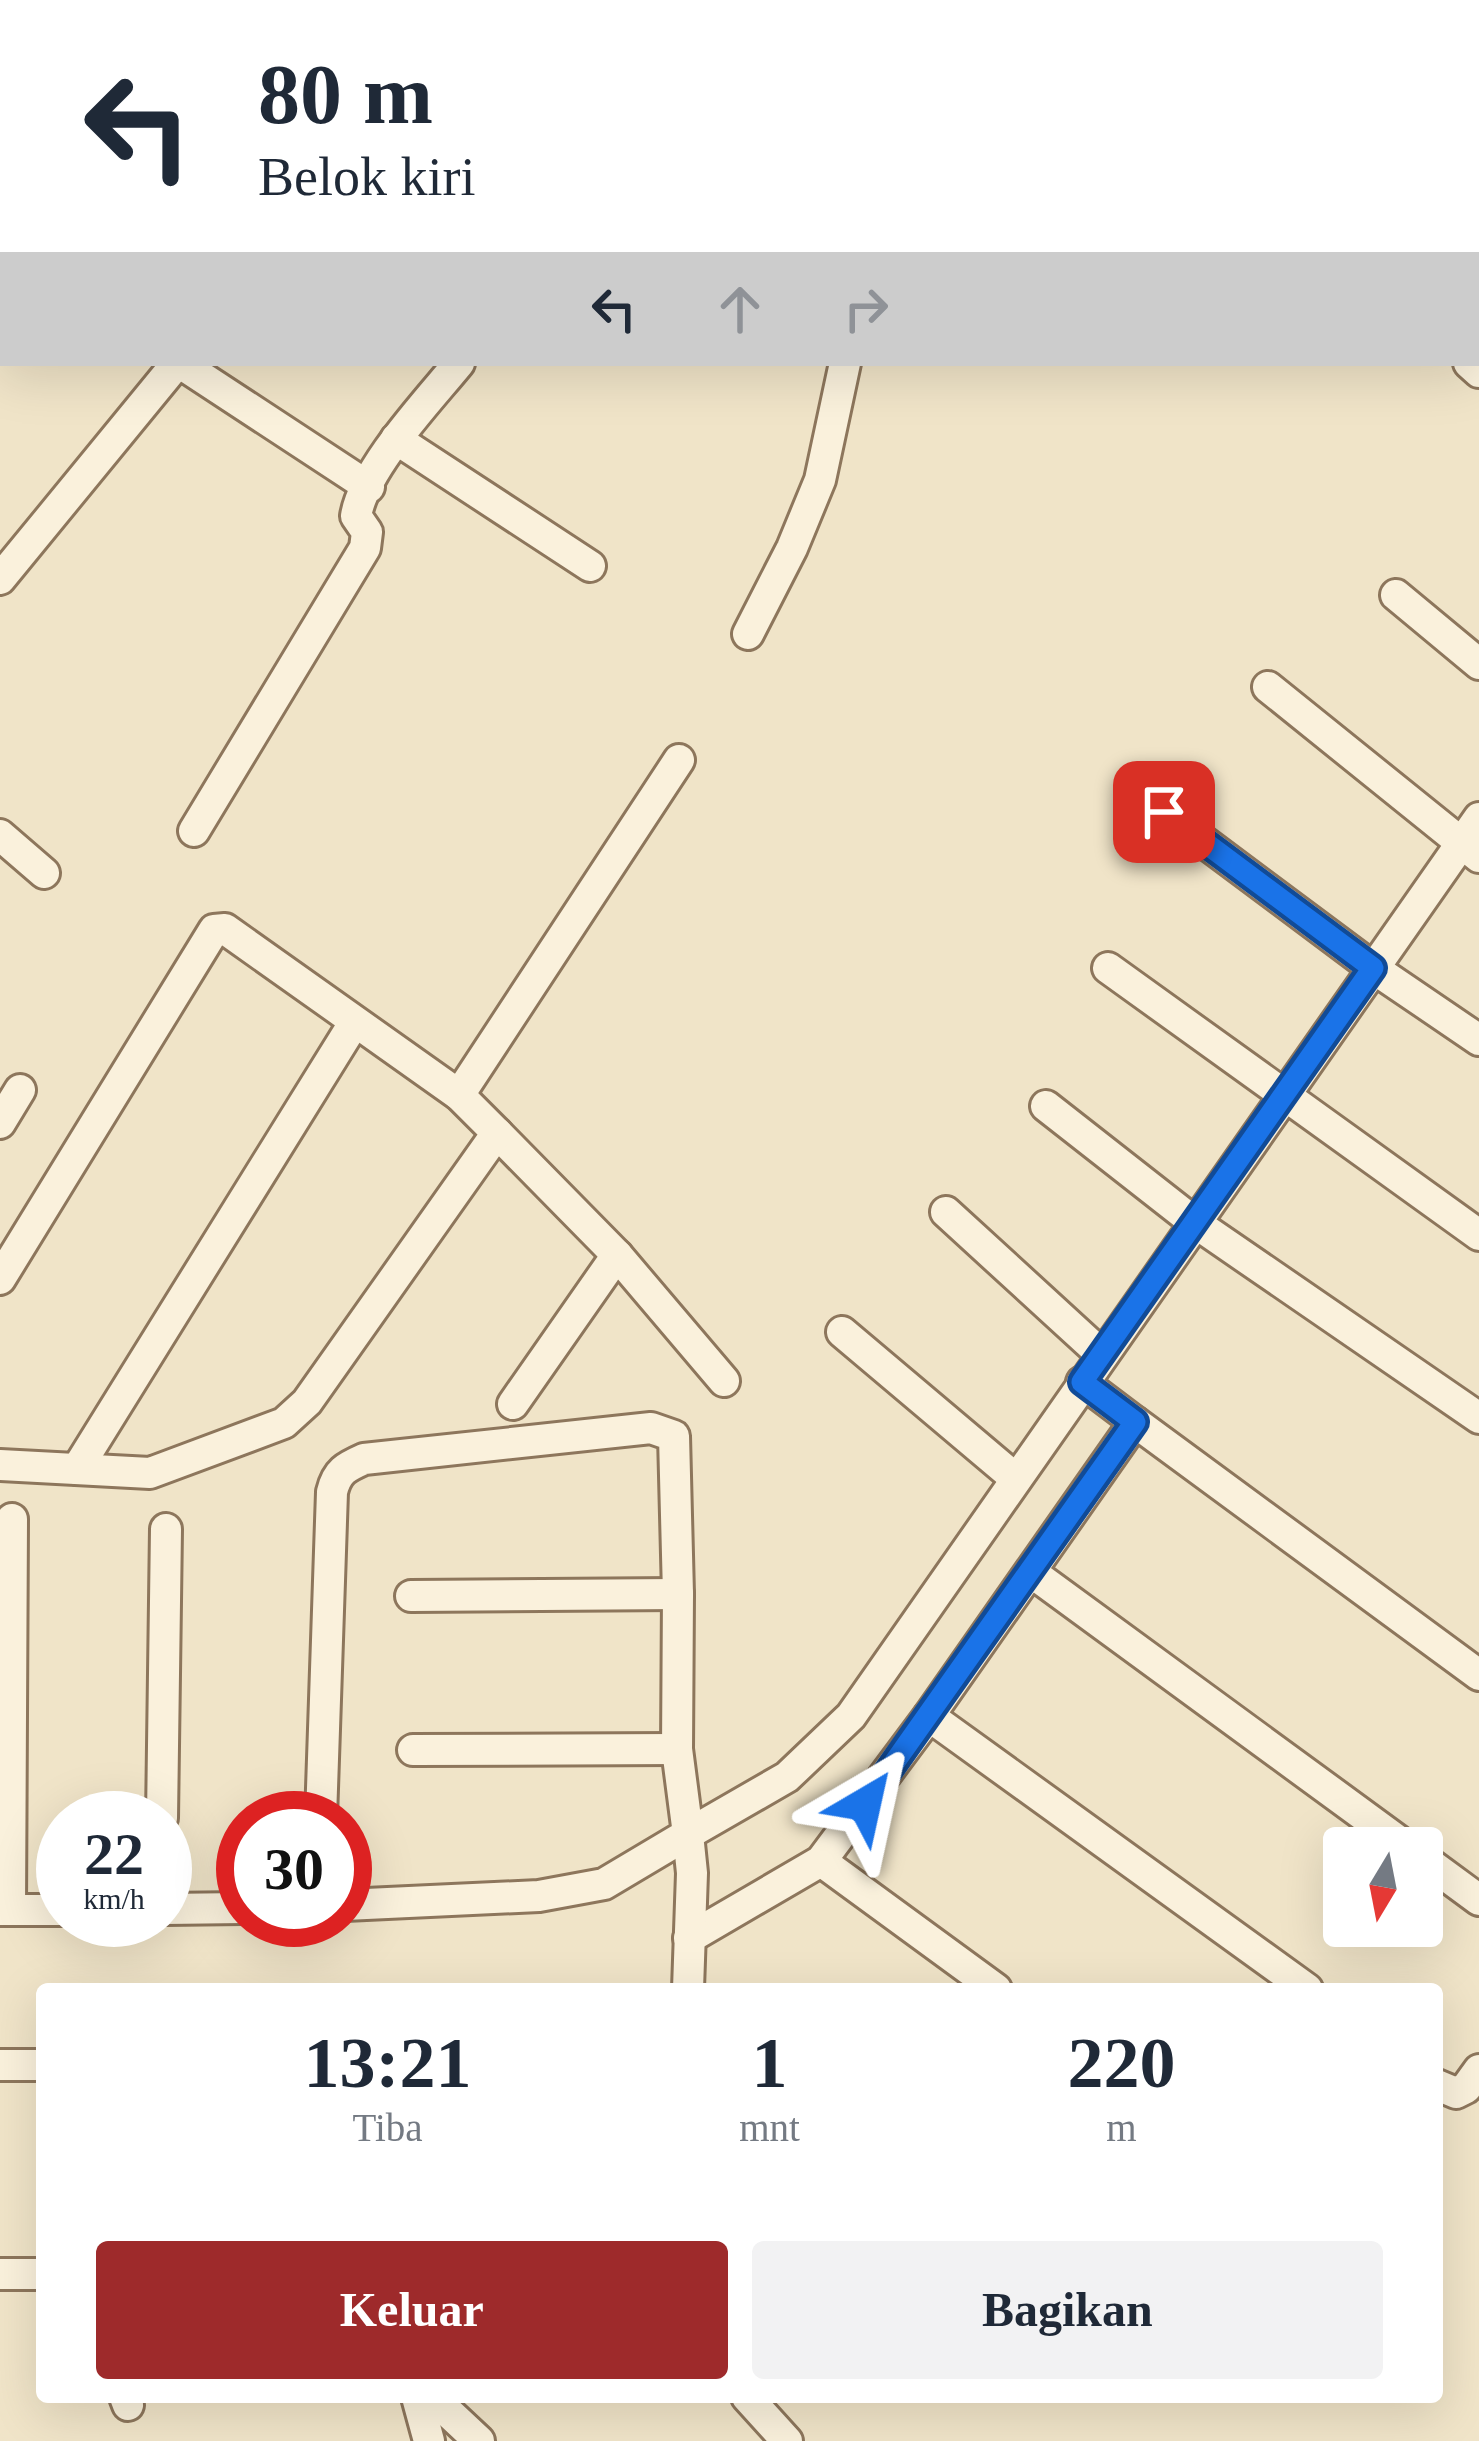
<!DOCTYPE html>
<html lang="id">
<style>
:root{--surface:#fff;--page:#f2f2f3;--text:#1f2937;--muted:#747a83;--accent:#9e2a2b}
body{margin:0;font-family:"Times New Roman",serif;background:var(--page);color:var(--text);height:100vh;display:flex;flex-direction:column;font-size:45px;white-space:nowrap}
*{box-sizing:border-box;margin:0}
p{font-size:39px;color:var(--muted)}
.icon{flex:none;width:66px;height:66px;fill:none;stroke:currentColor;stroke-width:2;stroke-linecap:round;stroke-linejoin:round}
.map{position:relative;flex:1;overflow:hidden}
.details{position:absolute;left:36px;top:1983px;width:1407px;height:420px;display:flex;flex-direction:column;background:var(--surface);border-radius:12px;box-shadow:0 12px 48px #0002}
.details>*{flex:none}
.top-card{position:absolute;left:0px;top:0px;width:1479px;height:366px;box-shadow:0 12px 48px #0002;background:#fff;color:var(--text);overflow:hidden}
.needle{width:78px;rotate:190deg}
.tools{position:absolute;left:1323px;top:1827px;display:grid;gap:24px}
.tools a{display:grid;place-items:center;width:120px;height:120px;border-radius:12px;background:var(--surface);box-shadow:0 12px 48px #0002;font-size:60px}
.speed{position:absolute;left:36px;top:1791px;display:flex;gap:24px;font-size:60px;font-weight:700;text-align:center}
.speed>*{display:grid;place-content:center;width:156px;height:156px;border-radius:50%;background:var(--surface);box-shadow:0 12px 48px #0002;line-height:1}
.speed small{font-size:30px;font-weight:400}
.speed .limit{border:18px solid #d22;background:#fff;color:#111}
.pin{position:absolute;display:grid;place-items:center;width:102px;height:102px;color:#fff;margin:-51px;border-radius:24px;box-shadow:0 6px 18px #0006}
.me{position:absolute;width:132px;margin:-66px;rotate:36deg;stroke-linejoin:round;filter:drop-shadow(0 0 9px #0008)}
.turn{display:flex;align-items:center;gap:42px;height:252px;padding:0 60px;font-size:54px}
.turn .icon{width:156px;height:156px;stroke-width:2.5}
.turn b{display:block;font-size:84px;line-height:102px}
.lanes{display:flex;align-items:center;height:114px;padding:0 60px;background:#0003;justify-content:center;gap:60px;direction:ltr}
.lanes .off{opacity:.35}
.eta{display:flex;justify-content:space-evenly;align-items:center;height:204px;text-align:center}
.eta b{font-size:72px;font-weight:700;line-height:84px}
.action{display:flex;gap:24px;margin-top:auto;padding:24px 60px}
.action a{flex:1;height:138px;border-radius:12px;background:var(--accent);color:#fff;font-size:48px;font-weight:700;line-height:138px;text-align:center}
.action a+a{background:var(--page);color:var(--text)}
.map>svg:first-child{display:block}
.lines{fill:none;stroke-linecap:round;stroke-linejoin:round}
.minor-casing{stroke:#8d765c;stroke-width:36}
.minor{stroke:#faf1dc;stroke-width:30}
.route-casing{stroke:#114b97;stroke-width:30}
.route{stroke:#1a73e8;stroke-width:21}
</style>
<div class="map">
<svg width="1479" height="2441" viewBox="0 0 1479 2441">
<rect width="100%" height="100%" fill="#f0e4c8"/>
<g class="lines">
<defs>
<g id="minor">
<path d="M530,0L533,3"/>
<path d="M1356,0L1362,3"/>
<path d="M1476,115L1479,111"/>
<path d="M0,208L3,211"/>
<path d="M1476,287L1479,289"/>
<path d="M180,363L369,487"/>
<path d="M1469,363L1479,372"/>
<path d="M396,439L590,566"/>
<path d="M0,579L177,363"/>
<path d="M1396,595L1479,664"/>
<path d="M748,634L792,548L820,480L845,363"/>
<path d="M1268,687L1479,857"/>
<path d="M1164,812L1373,968L1479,1040"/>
<path d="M194,831L365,548L367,532L356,516C364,468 428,401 459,363"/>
<path d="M0,835L44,873"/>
<path d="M1108,968L1479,1235"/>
<path d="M459,1095L679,760"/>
<path d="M1046,1106L1194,1222L1479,1418"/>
<path d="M0,1123L20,1090"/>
<path d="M497,1133L617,1255L724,1381"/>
<path d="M946,1212L1101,1354"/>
<path d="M0,1279L214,930L225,929L459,1095L497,1133L307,1402L284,1423L150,1473L0,1465"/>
<path d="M842,1332L1015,1478"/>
<path d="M513,1404L617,1255"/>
<path d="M1135,1422L1479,1675"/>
<path d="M77,1469L354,1023"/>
<path d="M1031,1572L1408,1848"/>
<path d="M411,1596L678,1594"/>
<path d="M929,1716L1307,1989"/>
<path d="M413,1750L677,1749"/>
<path d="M162,1818L166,1529"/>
<path d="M321,1818L332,1492C337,1471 346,1467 364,1459L651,1428L674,1436L678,1594L677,1749L688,1834L604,1884L539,1896L345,1905"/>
<path d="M1422,1858L1479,1900"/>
<path d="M821,1861L996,1989"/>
<path d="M165,1909L243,1908"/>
<path d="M0,1910H63"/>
<path d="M10,1910L12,1519"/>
<path d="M689,1938L821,1861L929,1716L1135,1422L1082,1382"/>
<path d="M688,1989L692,1873L688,1834L787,1777L851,1716L1479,818"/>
<path d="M0,2065H42"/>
<path d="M1437,2085L1456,2093L1466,2088L1479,2070"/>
<path d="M0,2274H42"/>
<path d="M125,2397L128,2405"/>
<path d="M417,2397L429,2441"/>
<path d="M432,2397L479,2441"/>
<path d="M747,2397L787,2441"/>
</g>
</defs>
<!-- minor casing -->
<use href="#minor" class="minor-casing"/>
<!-- minor -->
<use href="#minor" class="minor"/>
</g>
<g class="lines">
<defs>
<path id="route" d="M865,1804L1135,1422L1082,1382L1373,968L1164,812"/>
</defs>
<!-- route casing -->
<use href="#route" class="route-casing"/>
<!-- route -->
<use href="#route" class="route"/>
</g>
</svg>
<div class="tools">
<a><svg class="needle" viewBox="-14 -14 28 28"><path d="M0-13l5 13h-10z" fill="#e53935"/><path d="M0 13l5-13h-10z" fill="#747a83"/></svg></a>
</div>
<div class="speed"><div>22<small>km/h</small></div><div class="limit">30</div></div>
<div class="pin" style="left:1164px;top:812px;background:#d93025"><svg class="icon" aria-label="arrive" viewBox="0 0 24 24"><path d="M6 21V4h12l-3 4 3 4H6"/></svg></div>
<svg class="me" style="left:865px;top:1804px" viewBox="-20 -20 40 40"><path d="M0-17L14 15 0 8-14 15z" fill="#1a73e8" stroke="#fff" stroke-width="4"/></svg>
<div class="top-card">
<div class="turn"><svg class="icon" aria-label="left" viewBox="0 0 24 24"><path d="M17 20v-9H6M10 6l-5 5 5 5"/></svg><div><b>80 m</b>Belok kiri</div></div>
<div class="lanes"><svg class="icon" aria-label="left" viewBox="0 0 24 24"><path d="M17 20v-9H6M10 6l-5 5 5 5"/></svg><svg class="icon off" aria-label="ahead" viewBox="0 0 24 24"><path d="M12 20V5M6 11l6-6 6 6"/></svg><svg class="icon off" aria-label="right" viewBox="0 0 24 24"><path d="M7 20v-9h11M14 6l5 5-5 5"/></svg></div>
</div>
<section class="details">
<div class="eta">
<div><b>13:21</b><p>Tiba</p></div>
<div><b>1</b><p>mnt</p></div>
<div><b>220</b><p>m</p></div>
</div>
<div class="action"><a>Keluar</a><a>Bagikan</a></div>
</section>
</div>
